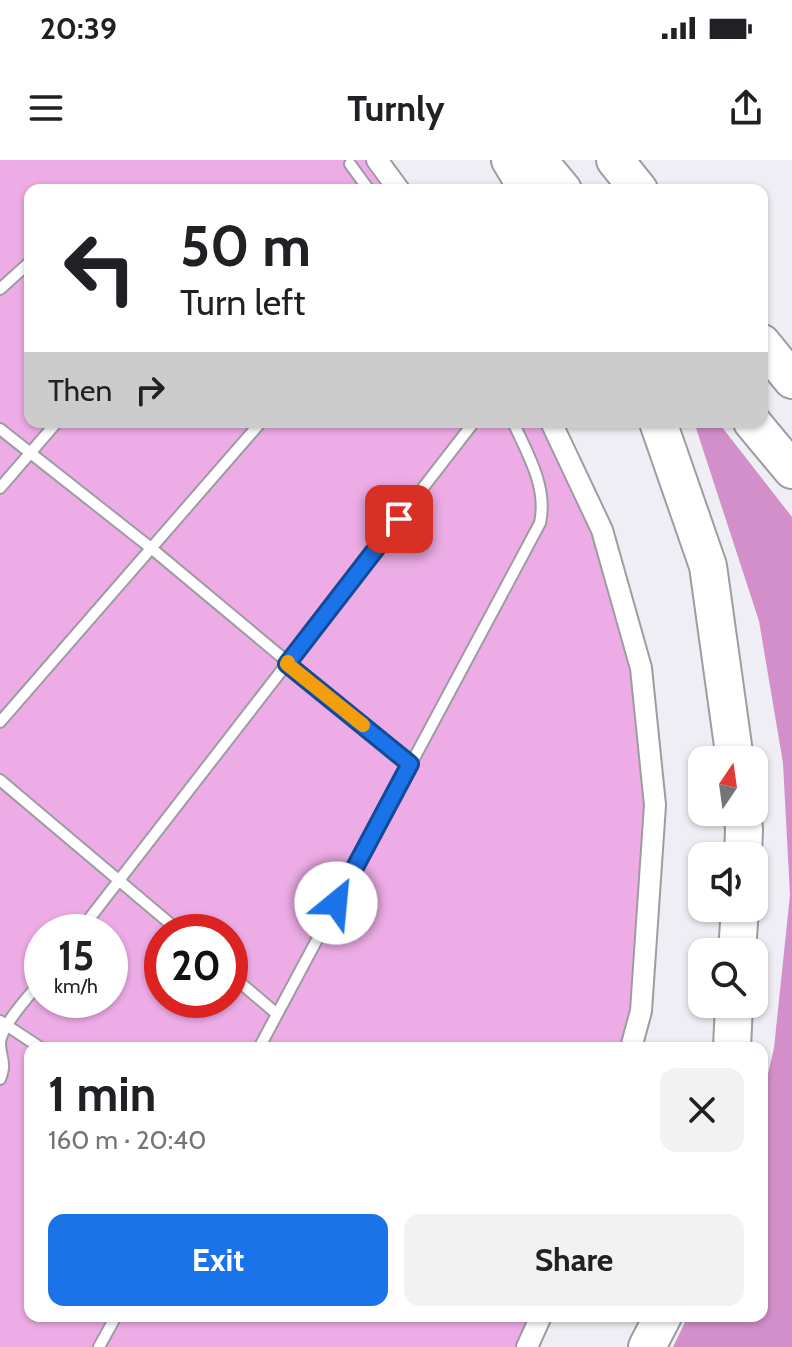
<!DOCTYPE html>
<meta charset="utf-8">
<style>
:root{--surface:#fff;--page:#f2f2f2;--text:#202124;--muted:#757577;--accent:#1a73e8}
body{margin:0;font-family:Cabin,sans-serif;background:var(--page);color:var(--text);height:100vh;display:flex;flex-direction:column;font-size:30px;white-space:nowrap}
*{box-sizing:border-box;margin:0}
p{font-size:26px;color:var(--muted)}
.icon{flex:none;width:44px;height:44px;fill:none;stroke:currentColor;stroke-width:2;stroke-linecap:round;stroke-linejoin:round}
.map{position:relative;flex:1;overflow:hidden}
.side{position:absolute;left:24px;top:882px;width:744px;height:280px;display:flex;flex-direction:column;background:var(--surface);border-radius:16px;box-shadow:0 2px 6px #0004}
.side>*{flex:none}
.banner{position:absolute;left:24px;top:24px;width:744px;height:244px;border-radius:16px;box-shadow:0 2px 6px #0004;background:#fff;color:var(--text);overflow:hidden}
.needle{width:52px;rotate:13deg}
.tools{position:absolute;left:688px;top:586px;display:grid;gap:16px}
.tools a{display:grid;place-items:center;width:80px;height:80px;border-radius:16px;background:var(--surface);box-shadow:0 2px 6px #0004;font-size:40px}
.speed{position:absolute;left:24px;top:754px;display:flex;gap:16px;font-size:40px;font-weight:700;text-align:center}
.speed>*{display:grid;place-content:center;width:104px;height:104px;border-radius:50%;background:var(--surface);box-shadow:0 2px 6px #0004;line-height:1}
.speed small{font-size:20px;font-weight:400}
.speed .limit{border:12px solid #d22;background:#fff;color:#111}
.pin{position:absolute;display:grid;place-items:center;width:68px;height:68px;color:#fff;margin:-34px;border-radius:16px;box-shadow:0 4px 12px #0006}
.me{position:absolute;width:88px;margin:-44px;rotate:28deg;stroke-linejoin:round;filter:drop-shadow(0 0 6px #0008)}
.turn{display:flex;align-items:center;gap:28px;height:168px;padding:0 24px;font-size:36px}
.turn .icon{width:104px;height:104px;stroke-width:2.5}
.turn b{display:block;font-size:56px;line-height:68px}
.then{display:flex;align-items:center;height:76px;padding:0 24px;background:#0003;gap:16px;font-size:30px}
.round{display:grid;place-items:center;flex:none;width:84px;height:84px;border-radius:16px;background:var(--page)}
.headline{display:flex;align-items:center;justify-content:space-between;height:136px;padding:0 24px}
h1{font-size:48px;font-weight:700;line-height:60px}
.action{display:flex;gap:16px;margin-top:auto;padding:16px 24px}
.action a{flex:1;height:92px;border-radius:16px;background:var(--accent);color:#fff;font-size:32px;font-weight:700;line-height:92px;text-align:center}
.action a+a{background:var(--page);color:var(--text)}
.status{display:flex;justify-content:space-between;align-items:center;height:56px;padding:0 40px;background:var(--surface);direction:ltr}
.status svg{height:22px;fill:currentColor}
header{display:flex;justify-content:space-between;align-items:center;height:104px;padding:0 24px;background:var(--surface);font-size:36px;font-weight:700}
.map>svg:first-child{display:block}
.green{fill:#edace6;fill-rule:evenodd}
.forest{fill:#d28fca}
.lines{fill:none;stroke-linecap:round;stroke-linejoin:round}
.lane-casing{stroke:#9c9ca1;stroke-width:14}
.street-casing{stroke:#9c9ca1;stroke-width:24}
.highway-casing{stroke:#9c9ca1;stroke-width:40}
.lane{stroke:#fff;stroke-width:10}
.street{stroke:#fff;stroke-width:20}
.highway{stroke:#fff;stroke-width:36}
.route-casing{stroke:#114b97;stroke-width:20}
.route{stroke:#1a73e8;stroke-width:14}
.slow{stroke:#f59e0b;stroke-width:14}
</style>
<div class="status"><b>20:39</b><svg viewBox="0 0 49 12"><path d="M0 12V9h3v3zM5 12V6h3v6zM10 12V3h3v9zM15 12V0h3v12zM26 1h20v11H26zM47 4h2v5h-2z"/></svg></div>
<header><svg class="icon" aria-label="menu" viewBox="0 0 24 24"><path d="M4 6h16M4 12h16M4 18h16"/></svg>Turnly<svg class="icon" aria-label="share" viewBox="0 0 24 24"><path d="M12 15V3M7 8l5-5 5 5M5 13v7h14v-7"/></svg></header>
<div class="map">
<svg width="792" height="1187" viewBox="0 0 792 1187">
<rect width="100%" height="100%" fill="#efeef4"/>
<!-- green -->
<path class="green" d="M0,0H377L399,30H30V262H548L602,370L641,508L655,645L631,888H30V1156H541L527,1187H0ZM42,772H110V840H42ZM162,772H230V840H162Z"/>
<!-- forest -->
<path class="forest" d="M694,262H718L792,357V1187H673L688,1156H762V940L774,888L790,735L783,603L759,461Z"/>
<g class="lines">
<defs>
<g id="lane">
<path d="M350,4L369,30"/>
<path d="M0,129L30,102"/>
<path d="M0,269L151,388L410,604"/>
<path d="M0,328L57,262"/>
<path d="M0,562L261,262"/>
<path d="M0,620L180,772"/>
<path d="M79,772L474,262"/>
<path d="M230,814L277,854"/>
<path d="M0,861L41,888"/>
<path d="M259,888L540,363C548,327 527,293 513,262"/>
<path d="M0,919C7,902 0,898 0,883C1,865 31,834 42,820"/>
<path d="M99,1187L116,1156"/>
</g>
<g id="street">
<path d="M377,0L399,30"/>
<path d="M551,262L602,370L641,508L655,645L641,851L631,888"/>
<path d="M527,1187L541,1156"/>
</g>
<g id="highway">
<path d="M510,0L528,30"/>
<path d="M538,0L563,30"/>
<path d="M615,0L639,30"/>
<path d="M762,183L792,220"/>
<path d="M658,262L708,406L735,600"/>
<path d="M752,262L792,310"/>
<path d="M742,652L744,669L743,696"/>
<path d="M737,792L740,748"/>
<path d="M732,888L734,844"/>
<path d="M647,1187L663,1156"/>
</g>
</defs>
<!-- lane casing -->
<use href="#lane" class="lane-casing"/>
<!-- street casing -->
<use href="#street" class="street-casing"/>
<!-- highway casing -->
<use href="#highway" class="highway-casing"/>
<!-- lane -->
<use href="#lane" class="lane"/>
<!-- street -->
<use href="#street" class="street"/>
<!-- highway -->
<use href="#highway" class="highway"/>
</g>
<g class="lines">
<defs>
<path id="route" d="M336,743L410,604L287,504L399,359"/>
</defs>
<!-- route casing -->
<use href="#route" class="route-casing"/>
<!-- route -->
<use href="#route" class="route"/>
<!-- slow -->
<path class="slow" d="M288,502L287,504L363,565"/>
</g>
</svg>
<div class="tools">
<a><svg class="needle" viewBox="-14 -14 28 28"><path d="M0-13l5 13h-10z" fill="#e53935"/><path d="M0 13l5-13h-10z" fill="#757577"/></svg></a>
<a><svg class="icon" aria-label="sound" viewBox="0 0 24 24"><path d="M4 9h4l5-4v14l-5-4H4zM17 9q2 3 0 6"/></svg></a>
<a><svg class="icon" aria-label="search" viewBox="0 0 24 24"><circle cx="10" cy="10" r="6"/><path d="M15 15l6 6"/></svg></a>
</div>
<div class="speed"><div>15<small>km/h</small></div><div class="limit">20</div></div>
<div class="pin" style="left:399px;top:359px;background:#d93025"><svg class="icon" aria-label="arrive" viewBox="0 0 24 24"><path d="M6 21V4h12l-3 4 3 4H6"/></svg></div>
<svg class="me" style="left:336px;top:743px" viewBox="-20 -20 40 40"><circle r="19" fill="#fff"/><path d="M0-13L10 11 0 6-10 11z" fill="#1a73e8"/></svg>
<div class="banner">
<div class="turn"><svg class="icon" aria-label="left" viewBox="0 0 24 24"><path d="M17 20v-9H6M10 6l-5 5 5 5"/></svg><div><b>50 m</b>Turn left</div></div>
<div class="then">Then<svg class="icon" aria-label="right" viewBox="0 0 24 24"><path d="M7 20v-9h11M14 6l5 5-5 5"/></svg></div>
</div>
<section class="side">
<div class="headline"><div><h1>1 min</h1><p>160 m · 20:40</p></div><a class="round"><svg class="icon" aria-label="close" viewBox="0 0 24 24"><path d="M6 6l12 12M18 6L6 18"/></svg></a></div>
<div class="action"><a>Exit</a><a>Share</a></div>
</section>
</div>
